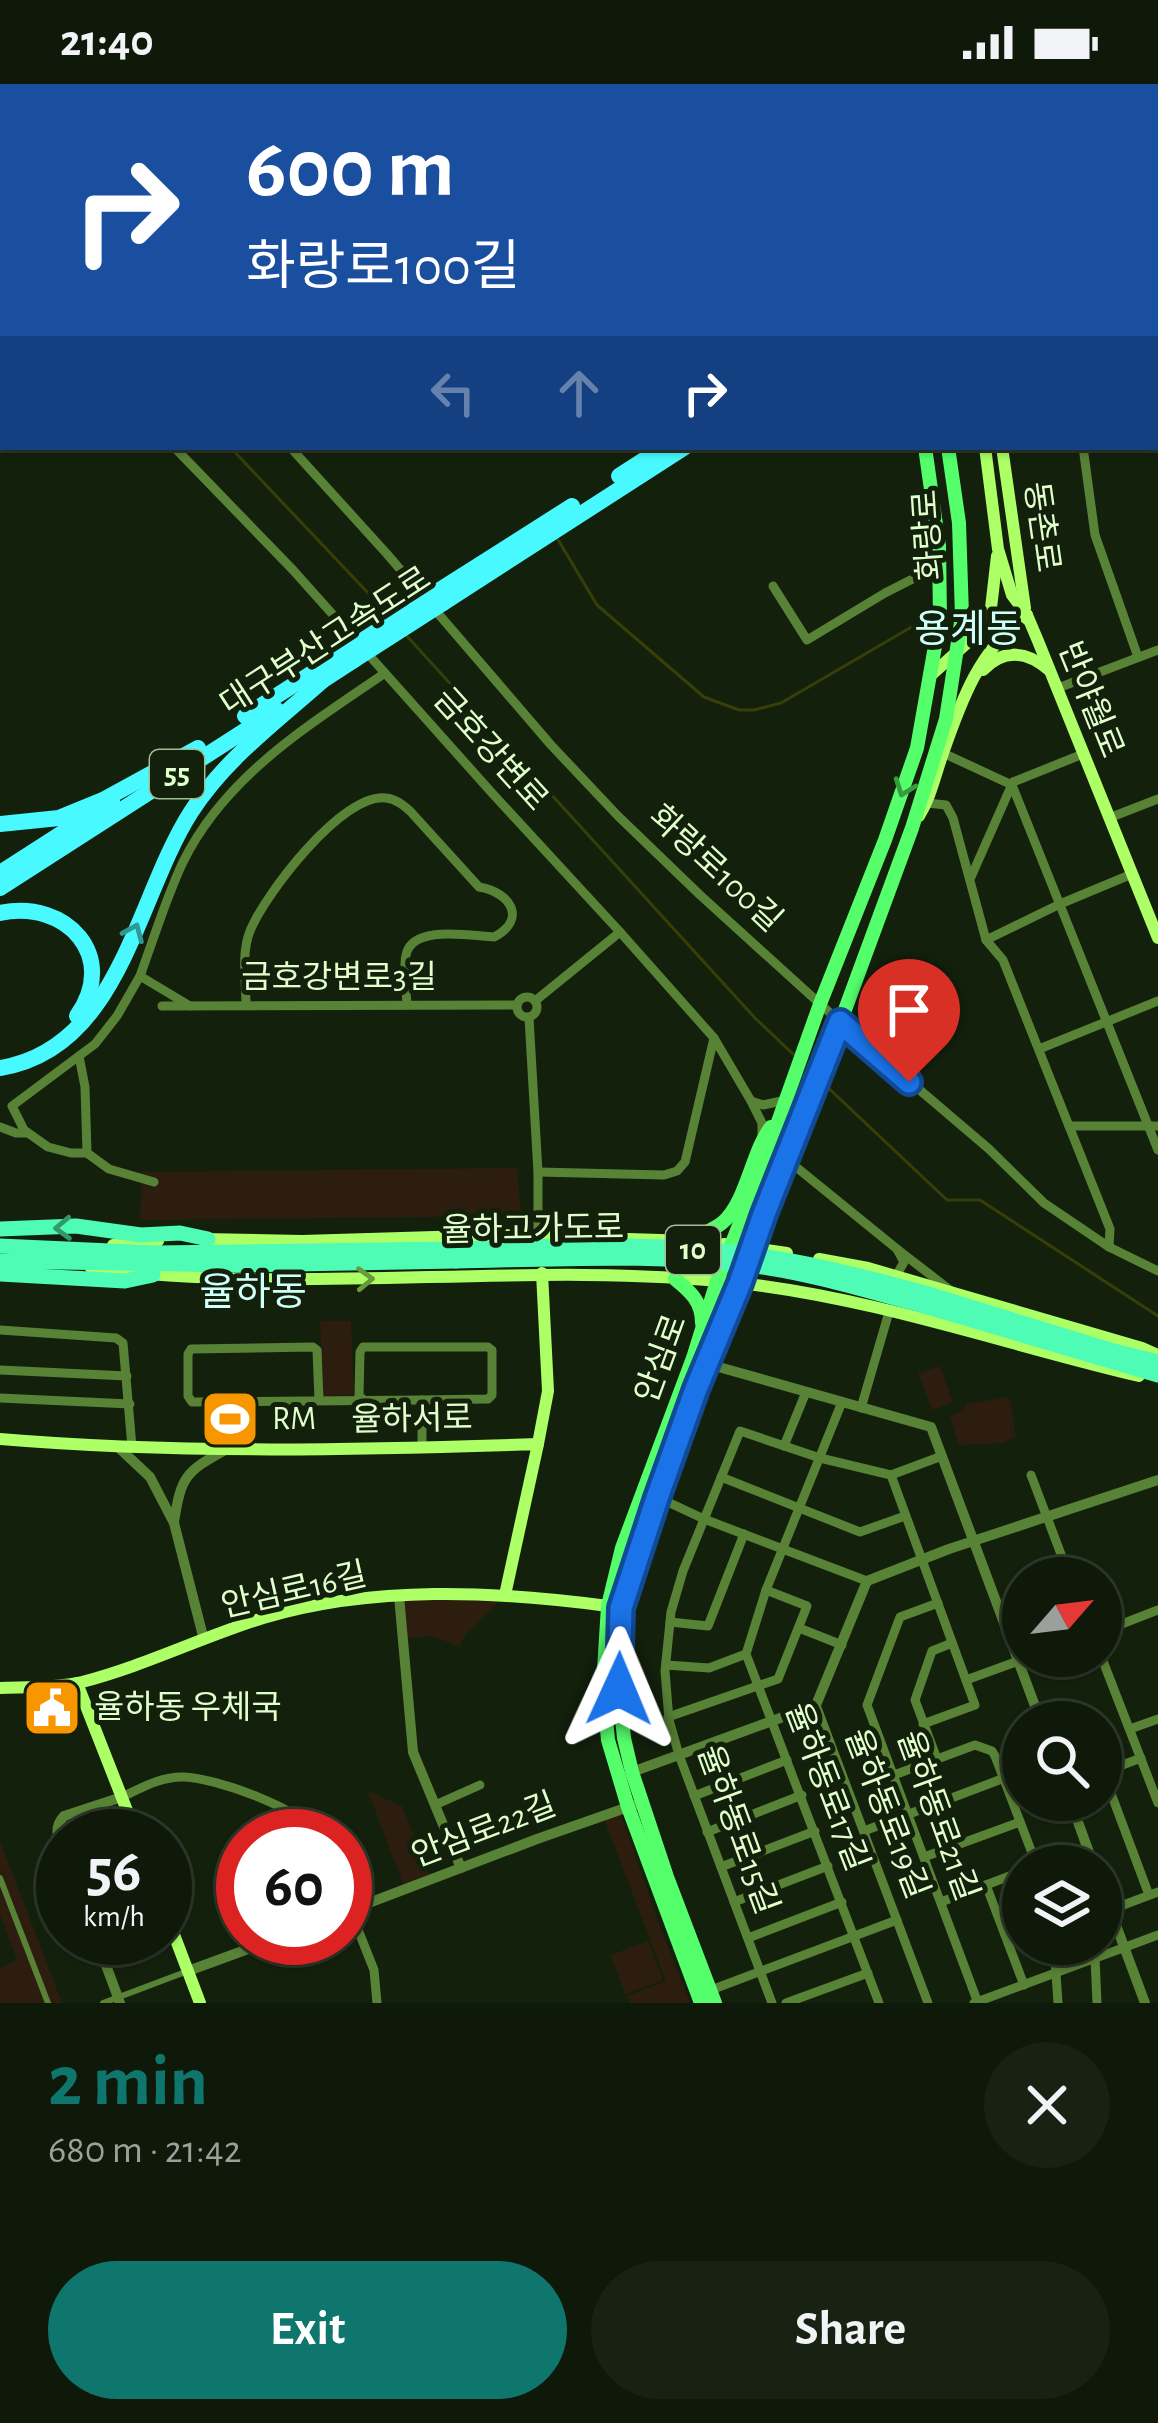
<!DOCTYPE html>
<meta charset="utf-8">
<style>
:root{--surface:#0e1909;--page:#172212;--text:#f1f3f6;--muted:#9ba09c;--line:#2e382a;--accent:#0f766e}
body{margin:0;font-family:"Alegreya Sans","Noto Sans KR",sans-serif;background:var(--page);color:var(--text);height:100vh;display:flex;flex-direction:column;font-size:45px;white-space:nowrap}
*{box-sizing:border-box;margin:0}
p{font-size:39px;color:var(--muted)}
.icon{flex:none;width:66px;height:66px;fill:none;stroke:currentColor;stroke-width:2;stroke-linecap:round;stroke-linejoin:round}
.map{position:relative;height:1919px;overflow:hidden}
.panel{display:flex;flex-direction:column;background:var(--surface);flex:1}
.panel>*{flex:none}
.top-card{position:absolute;left:0px;top:0px;width:1158px;height:366px;box-shadow:0 3px 9px #0004,0 0 0 3px var(--line);background:#1a4fa0;color:#fff;overflow:hidden}
.needle{width:78px;rotate:62deg}
.fabs{position:absolute;left:1002px;top:1473px;display:grid;gap:24px}
.fabs a{display:grid;place-items:center;width:120px;height:120px;border-radius:50%;background:var(--surface);box-shadow:0 3px 9px #0004,0 0 0 3px var(--line);font-size:60px}
.speed{position:absolute;left:36px;top:1725px;display:flex;gap:24px;font-size:60px;font-weight:700;text-align:center}
.speed>*{display:grid;place-content:center;width:156px;height:156px;border-radius:50%;background:var(--surface);box-shadow:0 3px 9px #0004,0 0 0 3px var(--line);line-height:1}
.speed small{font-size:30px;font-weight:400}
.speed .limit{border:18px solid #d22;background:#fff;color:#111}
.pin{position:absolute;display:grid;place-items:center;width:102px;height:102px;color:#fff;margin:-123px -51px;border-radius:50% 50% 50% 0;rotate:-45deg;box-shadow:0 0 12px #0007}
.pin .icon{rotate:45deg}
.me{position:absolute;width:132px;margin:-66px;rotate:1deg;stroke-linejoin:round;filter:drop-shadow(0 0 9px #0008)}
.turn{display:flex;align-items:center;gap:42px;height:252px;padding:0 48px;font-size:54px}
.turn .icon{width:156px;height:156px;stroke-width:2.5}
.turn b{display:block;font-size:84px;line-height:102px}
.lanes{display:flex;align-items:center;height:114px;padding:0 48px;background:#0003;justify-content:center;gap:60px;direction:ltr}
.lanes .off{opacity:.35}
.round{display:grid;place-items:center;flex:none;width:126px;height:126px;border-radius:63px;background:var(--page)}
.summary{display:flex;align-items:center;justify-content:space-between;height:204px;padding:0 48px}
h1{font-size:72px;font-weight:600;line-height:90px;color:var(--accent)}
.cta{display:flex;gap:24px;margin-top:auto;padding:24px 48px}
.cta a{flex:1;height:138px;border-radius:72px;background:var(--accent);color:#fff;font-size:48px;font-weight:600;line-height:138px;text-align:center}
.cta a+a{background:var(--page);color:var(--text)}
.status{display:flex;justify-content:space-between;align-items:center;height:84px;padding:0 60px;background:var(--surface);direction:ltr}
.status svg{height:33px;fill:currentColor}
.map>svg:first-child{display:block}
.green{fill:#2c1d0f}
.lines{fill:none;stroke-linecap:round;stroke-linejoin:round}
.stream{stroke:#373f07;stroke-width:3}
.pedestrian{stroke:#588236;stroke-width:6}
.minor{stroke:#588236;stroke-width:9}
.tertiary{stroke:#588236;stroke-width:10}
.secondary{stroke:#acff64;stroke-width:12}
.primary{stroke:#54ff6b;stroke-width:14}
.trunk{stroke:#4efcb5;stroke-width:15}
.motorway{stroke:#48faff;stroke-width:16}
.trunk-bridge{stroke:#4efcb5;stroke-width:15}
.motorway-bridge{stroke:#48faff;stroke-width:16}
.oneway{stroke:#379b40}
.oneway2{stroke:#309892}
.oneway3{stroke:#339969}
.oneway4{stroke:#679b3c}
.route-casing{stroke:#114b97;stroke-width:30}
.route{stroke:#1a73e8;stroke-width:21}
.labels{text-anchor:middle;dominant-baseline:central;stroke-width:10;stroke-linejoin:round;paint-order:stroke}
.shield{fill:#13210c;stroke:#a2bc93;stroke-width:3}
.shield-label{font-size:30px;font-weight:bold;fill:#e0ffcd}
.street-label{font-size:33px;fill:#e0ffcd;stroke:#13210c}
.poi-label{font-size:33px;fill:#e0ffcd;stroke:#13210c;text-anchor:start}
.quarter-label{font-size:39px;fill:#cffff9;stroke:#13210c}
</style>
<div class="status"><b>21:40</b><svg viewBox="0 0 49 12"><path d="M0 12V9h3v3zM5 12V6h3v6zM10 12V3h3v9zM15 12V0h3v12zM26 1h20v11H26zM47 4h2v5h-2z"/></svg></div>
<div class="map">
<svg width="1158" height="1919" viewBox="0 0 1158 1919">
<rect width="100%" height="100%" fill="#13210c"/>
<!-- green -->
<g class="green">
<path d="M517,1084L521,1132L140,1136L142,1088Z"/>
<path d="M320,1237H351L354,1311L323,1312Z"/>
<path d="M940,1282L953,1319L932,1326L918,1289Z"/>
<path d="M1009,1313L1016,1352L1003,1359L959,1361L950,1332L962,1327L967,1320Z"/>
<path d="M505,1511L465,1551L459,1562L431,1552L403,1555L399,1512Z"/>
<path d="M368,1707L402,1722L431,1795L405,1805Z"/>
<path d="M620,1727L660,1843L690,1919H630L627,1912L666,1897L603,1732Z"/>
<path d="M0,1757L62,1919H0V1884L17,1876L0,1831Z"/>
<path d="M648,1857L663,1896L625,1910L611,1871Z"/>
</g>
<g class="lines">
<!-- stream -->
<g class="stream">
<path d="M27,0V3"/>
<path d="M230,363L387,529"/>
<path d="M557,454L597,521L704,613L739,626H754L781,619L920,538"/>
<path d="M405,550L755,934L793,970"/>
<path d="M822,998L947,1116H980L1158,1232"/>
</g>
<!-- pedestrian -->
<g class="pedestrian">
<path d="M0,1794L48,1919"/>
<path d="M103,1919L188,1887"/>
</g>
<!-- minor -->
<g class="minor">
<path d="M720,0L721,3"/>
<path d="M763,0L764,3"/>
<path d="M226,3L227,0"/>
<path d="M1102,3L1103,0"/>
<path d="M1155,121L1158,120"/>
<path d="M0,135L3,136"/>
<path d="M1155,189L1158,200"/>
<path d="M174,363L293,486L492,709L620,848L714,954L751,1017"/>
<path d="M290,363L387,470L551,661L618,732L700,811L840,938L989,1065L1044,1119L1109,1163L1158,1187"/>
<path d="M1083,363L1095,451L1138,573"/>
<path d="M773,502L807,556L885,509L940,481"/>
<path d="M1058,604L1158,566"/>
<path d="M943,669L1012,701L1158,1066"/>
<path d="M927,719L946,721L953,734L986,856L1003,876L1069,1042H1158"/>
<path d="M1109,734L1158,715"/>
<path d="M971,793L1013,698L1083,670"/>
<path d="M986,856L1060,820L1132,790"/>
<path d="M140,892L117,932L95,960L12,1022L24,1046L48,1063L71,1069H87L109,1085L154,1098"/>
<circle cx="527" cy="923" r="10"/>
<path d="M535,917L620,848"/>
<path d="M246,921C246,898 241,869 250,847C265,810 343,708 386,714C396,715 403,721 410,727L479,803C510,808 528,835 494,853C471,852 412,840 406,871C403,886 406,905 407,920"/>
<path d="M162,922L517,921"/>
<path d="M190,922L140,892C154,854 166,814 183,778C226,691 308,642 385,589"/>
<path d="M529,934L538,1088V1152"/>
<path d="M1039,965L1158,917"/>
<path d="M79,972L85,1003L87,1069"/>
<path d="M1069,1042L1110,1145L1109,1163"/>
<path d="M0,1043L16,1049H27"/>
<path d="M762,1054V1039L751,1017L763,1021L786,1016"/>
<path d="M785,1074L897,1165"/>
<path d="M538,1088L664,1091L677,1087L685,1078L714,954"/>
<path d="M896,1192L904,1178L897,1165L950,1206"/>
<path d="M0,1246L116,1254L123,1259L132,1363"/>
<path d="M0,1286L127,1292"/>
<path d="M0,1314L130,1320"/>
<path d="M319,1316L317,1266L313,1263L191,1265L188,1270V1312L192,1318L422,1316"/>
<path d="M249,1317L251,1365"/>
<path d="M365,1317L359,1312L360,1268L363,1263H488L492,1266V1311L488,1315L422,1316V1364"/>
<path d="M842,1318L766,1506L746,1570L879,1919"/>
<path d="M861,1324L889,1228"/>
<path d="M784,1362L806,1308"/>
<path d="M891,1391L975,1621L923,1640"/>
<path d="M1031,1391L1070,1494"/>
<path d="M721,1393L860,1448L905,1432"/>
<path d="M657,1413L704,1435L867,1497"/>
<path d="M938,1519L900,1533L867,1621L978,1919"/>
<path d="M670,1538L708,1542L744,1450"/>
<path d="M799,1544L842,1561"/>
<path d="M1101,1548L1158,1526"/>
<path d="M1101,1572L1158,1719"/>
<path d="M666,1581L709,1584L746,1570"/>
<path d="M966,1596L1032,1572"/>
<path d="M816,1621L928,1919"/>
<path d="M668,1633L778,1595L807,1522L766,1506"/>
<path d="M1130,1645L1158,1635"/>
<path d="M937,1675L915,1616L932,1567L952,1559"/>
<path d="M1103,1688L1149,1811"/>
<path d="M1101,1689L1141,1674"/>
<path d="M894,1691L975,1661L992,1667L995,1672L1037,1782L1087,1763"/>
<path d="M694,1712L787,1676"/>
<path d="M122,1713C141,1704 162,1692 184,1693C215,1694 302,1724 318,1752"/>
<path d="M435,1721L480,1701"/>
<path d="M864,1747L1023,1687"/>
<path d="M707,1748L802,1711"/>
<path d="M924,1773L1020,1738"/>
<path d="M721,1783L815,1747"/>
<path d="M986,1801L1024,1901"/>
<path d="M345,1813L374,1886L377,1919"/>
<path d="M734,1818L828,1782"/>
<path d="M941,1818L1023,1787"/>
<path d="M1110,1826L1158,1808"/>
<path d="M748,1854L842,1818"/>
<path d="M1054,1860L1058,1919"/>
<path d="M1095,1874L1097,1919"/>
<path d="M711,1906L897,1836"/>
<path d="M772,1919L679,1671L669,1636L665,1587L671,1528L683,1487L740,1347L820,1374L891,1391L942,1372"/>
<path d="M786,1919L868,1889"/>
<path d="M974,1919L1158,1851"/>
</g>
<!-- tertiary -->
<g class="tertiary">
<path d="M1009,0L1027,3"/>
<path d="M215,3L220,0"/>
<path d="M1155,11H1158"/>
<path d="M1155,28L1158,27"/>
<path d="M0,118L3,117"/>
<path d="M708,1280L931,1343L1041,1638"/>
<path d="M117,1362L150,1393L174,1439L204,1556"/>
<path d="M174,1438C181,1393 185,1388 225,1366"/>
<path d="M399,1512L413,1668L461,1784"/>
<path d="M632,1688L816,1621L867,1497L949,1465L1158,1396"/>
<path d="M1070,1716L1094,1782"/>
<path d="M63,1768C58,1754 53,1744 64,1732L122,1713"/>
<path d="M1101,1801L1145,1919"/>
<path d="M345,1828L537,1755L634,1721"/>
<path d="M96,1854L120,1919"/>
<path d="M188,1887L278,1854"/>
</g>
<!-- secondary -->
<g class="secondary">
<path d="M937,0V3"/>
<path d="M955,0V3"/>
<path d="M985,363L998,465L1012,511L1027,531L1038,557L1158,854"/>
<path d="M1002,363L1025,524"/>
<path d="M983,586C1004,564 1027,567 1049,586"/>
<path d="M931,591L984,544L991,524L997,472"/>
<path d="M919,732C931,713 935,691 943,669C961,617 980,564 1027,531"/>
<path d="M203,1155L302,1157L501,1151L692,1157"/>
<path d="M724,1160L787,1169"/>
<path d="M113,1161L158,1157"/>
<path d="M819,1175L868,1184L1142,1264L1158,1271"/>
<path d="M91,1184C306,1212 524,1176 739,1199C875,1214 1007,1261 1139,1292"/>
<path d="M0,1355C178,1370 359,1366 538,1360L505,1511"/>
<path d="M538,1360L548,1307L542,1189"/>
<path d="M77,1599L137,1752"/>
<path d="M0,1604C26,1603 56,1604 82,1598C144,1582 202,1553 263,1534C374,1501 494,1507 608,1522"/>
<path d="M165,1827L200,1919"/>
</g>
<!-- primary -->
<g class="primary">
<path d="M843,0L844,3"/>
<path d="M869,0L870,3"/>
<path d="M687,1156C699,1151 712,1147 722,1139C747,1118 751,1069 771,1043"/>
<path d="M675,1195C691,1208 702,1218 702,1239"/>
<path d="M701,1919L628,1723L608,1656L603,1602L608,1522L622,1464L693,1274L717,1197L762,1083L820,920L885,756L917,664L940,534L939,462L925,363"/>
<path d="M715,1919L667,1793L632,1688L624,1654L619,1605L621,1524L696,1305L740,1199L763,1131L835,953L912,744L946,635L962,532L959,439L948,363"/>
</g>
<!-- trunk -->
<g class="trunk">
<path d="M0,1145L76,1142L141,1151L180,1149L208,1155"/>
<path d="M0,1162L154,1169L454,1165"/>
<path d="M0,1177L241,1181L456,1177"/>
<path d="M0,1190L125,1197L153,1191"/>
<path d="M928,1210L1110,1266L1158,1278"/>
<path d="M921,1221L1158,1291"/>
</g>
<!-- motorway -->
<g class="motorway">
<path d="M372,3L376,0"/>
<path d="M431,3L434,0"/>
<path d="M1155,90L1158,89"/>
<path d="M1155,103L1158,102"/>
<path d="M0,301L3,298"/>
<path d="M0,317L3,315"/>
<path d="M619,392L664,363"/>
<path d="M435,509L572,422"/>
<path d="M443,519L685,363"/>
<path d="M314,602L354,576"/>
<path d="M245,632L345,568"/>
<path d="M0,740L59,734L103,716L198,664"/>
<path d="M0,789L112,717"/>
<path d="M0,804L277,626"/>
<path d="M0,829C67,815 119,873 77,932"/>
<path d="M0,984C120,965 136,814 191,728C225,675 276,638 322,597"/>
</g>
<!-- trunk-bridge -->
<g class="trunk-bridge">
<path d="M454,1165C542,1163 633,1158 721,1167C792,1174 860,1191 928,1210"/>
<path d="M456,1177C561,1175 665,1169 769,1184C820,1192 871,1208 921,1221"/>
</g>
<!-- motorway-bridge -->
<g class="motorway-bridge">
<path d="M345,568L435,509"/>
<path d="M354,576L443,519"/>
</g>
</g>
<!-- one-way arrows -->
<defs><path id="oneway-chevron" d="M-2-3.5L2.5 0L-2 3.5" fill="none" stroke-width="1.6" stroke-linecap="round" stroke-linejoin="round" transform="scale(3)"/></defs>
<use class="oneway" href="#oneway-chevron" transform="translate(904 704) rotate(110)"/>
<use class="oneway2" href="#oneway-chevron" transform="translate(134 848) rotate(-67)"/>
<use class="oneway3" href="#oneway-chevron" transform="translate(63 1144) rotate(178)"/>
<use class="oneway4" href="#oneway-chevron" transform="translate(365 1195) rotate(-2)"/>
<g class="lines">
<defs>
<path id="route" d="M619,1605L621,1524L657,1414L696,1305L740,1199L764,1130L840,938L909,998"/>
</defs>
<!-- route casing -->
<use href="#route" class="route-casing"/>
<!-- route -->
<use href="#route" class="route"/>
</g>
<!-- icons -->
<defs>
<symbol id="stadium-square" viewBox="-11 -11 22 22"><rect x="-9" y="-9" width="18" height="18" rx="4" fill="#f89600" stroke="#13210c"/><path d="M0-5a6.5 5 0 1 0 0 10a6.5 5 0 1 0 0-10ZM-3.5-1.8h7v3.6h-7Z" fill="#fff"/></symbol>
<symbol id="civic-square" viewBox="-11 -11 22 22"><rect x="-9" y="-9" width="18" height="18" rx="4" fill="#f89600" stroke="#13210c"/><path d="M-.6-6.5H3V-4.5H.6V-3L4-1V1h2V6H-6V1h2V-1L-.6-3ZM-1.2 2.5V6h2.4V2.5Z" fill="#fff"/></symbol>
</defs>
<g fill-rule="evenodd">
<use href="#stadium-square" x="197" y="1302" width="66" height="66"/>
<use href="#civic-square" x="19" y="1591" width="66" height="66"/>
</g>
<g class="labels">
<!-- shield labels -->
<g class="shield">
<rect x="150" y="666" width="54" height="48" rx="9"/>
<rect x="666" y="1142" width="54" height="48" rx="9"/>
</g>
<g class="shield-label">
<text x="177" y="690">55</text>
<text x="693" y="1166">10</text>
</g>
<!-- street labels -->
<g class="street-label">
<text transform="translate(1041 443) rotate(82)">동촌로</text>
<text transform="translate(929 451) rotate(-94)">화랑로</text>
<text transform="translate(326 558) rotate(-33)">대구부산고속도로</text>
<text transform="translate(1090 616) rotate(68)">반야월로</text>
<text transform="translate(490 666) rotate(48)">금호강변로</text>
<text transform="translate(715 785) rotate(43)">화랑로100길</text>
<text x="339" y="894">금호강변로3길</text>
<text transform="translate(533 1146) rotate(-1)">율하고가도로</text>
<text transform="translate(662 1275) rotate(-70)">안심로</text>
<text transform="translate(412 1336) rotate(-1)">율하서로</text>
<text transform="translate(294 1507) rotate(-13)">안심로16길</text>
<text transform="translate(826 1703) rotate(69)">율하동로17길</text>
<text transform="translate(886 1730) rotate(69)">율하동로19길</text>
<text transform="translate(937 1732) rotate(70)">율하동로21길</text>
<text transform="translate(737 1746) rotate(70)">율하동로15길</text>
<text transform="translate(484 1747) rotate(-21)">안심로22길</text>
</g>
<!-- poi labels -->
<g class="poi-label">
<text x="272" y="1335">RM</text>
<text x="94" y="1624">율하동 우체국</text>
</g>
<!-- quarter labels -->
<g class="quarter-label">
<text x="968" y="546">용계동</text>
<text x="253" y="1209">율하동</text>
</g>
</g>
</svg>
<div class="fabs">
<a><svg class="needle" viewBox="-14 -14 28 28"><path d="M0-13l5 13h-10z" fill="#e53935"/><path d="M0 13l5-13h-10z" fill="#9ba09c"/></svg></a>
<a><svg class="icon" aria-label="search" viewBox="0 0 24 24"><circle cx="10" cy="10" r="6"/><path d="M15 15l6 6"/></svg></a>
<a><svg class="icon" aria-label="layers" viewBox="0 0 24 24"><path d="M12 4l9 5-9 5-9-5zM3 14l9 5 9-5"/></svg></a>
</div>
<div class="speed"><div>56<small>km/h</small></div><div class="limit">60</div></div>
<div class="pin" style="left:909px;top:998px;background:#d93025"><svg class="icon" aria-label="arrive" viewBox="0 0 24 24"><path d="M6 21V4h12l-3 4 3 4H6"/></svg></div>
<svg class="me" style="left:619px;top:1605px" viewBox="-20 -20 40 40"><path d="M0-17L14 15 0 8-14 15z" fill="#1a73e8" stroke="#fff" stroke-width="4"/></svg>
<div class="top-card">
<div class="turn"><svg class="icon" aria-label="right" viewBox="0 0 24 24"><path d="M7 20v-9h11M14 6l5 5-5 5"/></svg><div><b>600 m</b>화랑로100길</div></div>
<div class="lanes"><svg class="icon off" aria-label="left" viewBox="0 0 24 24"><path d="M17 20v-9H6M10 6l-5 5 5 5"/></svg><svg class="icon off" aria-label="ahead" viewBox="0 0 24 24"><path d="M12 20V5M6 11l6-6 6 6"/></svg><svg class="icon" aria-label="right" viewBox="0 0 24 24"><path d="M7 20v-9h11M14 6l5 5-5 5"/></svg></div>
</div>
</div>
<section class="panel">
<div class="summary"><div><h1>2 min</h1><p>680 m · 21:42</p></div><a class="round"><svg class="icon" aria-label="close" viewBox="0 0 24 24"><path d="M6 6l12 12M18 6L6 18"/></svg></a></div>
<div class="cta"><a>Exit</a><a>Share</a></div>
</section>
